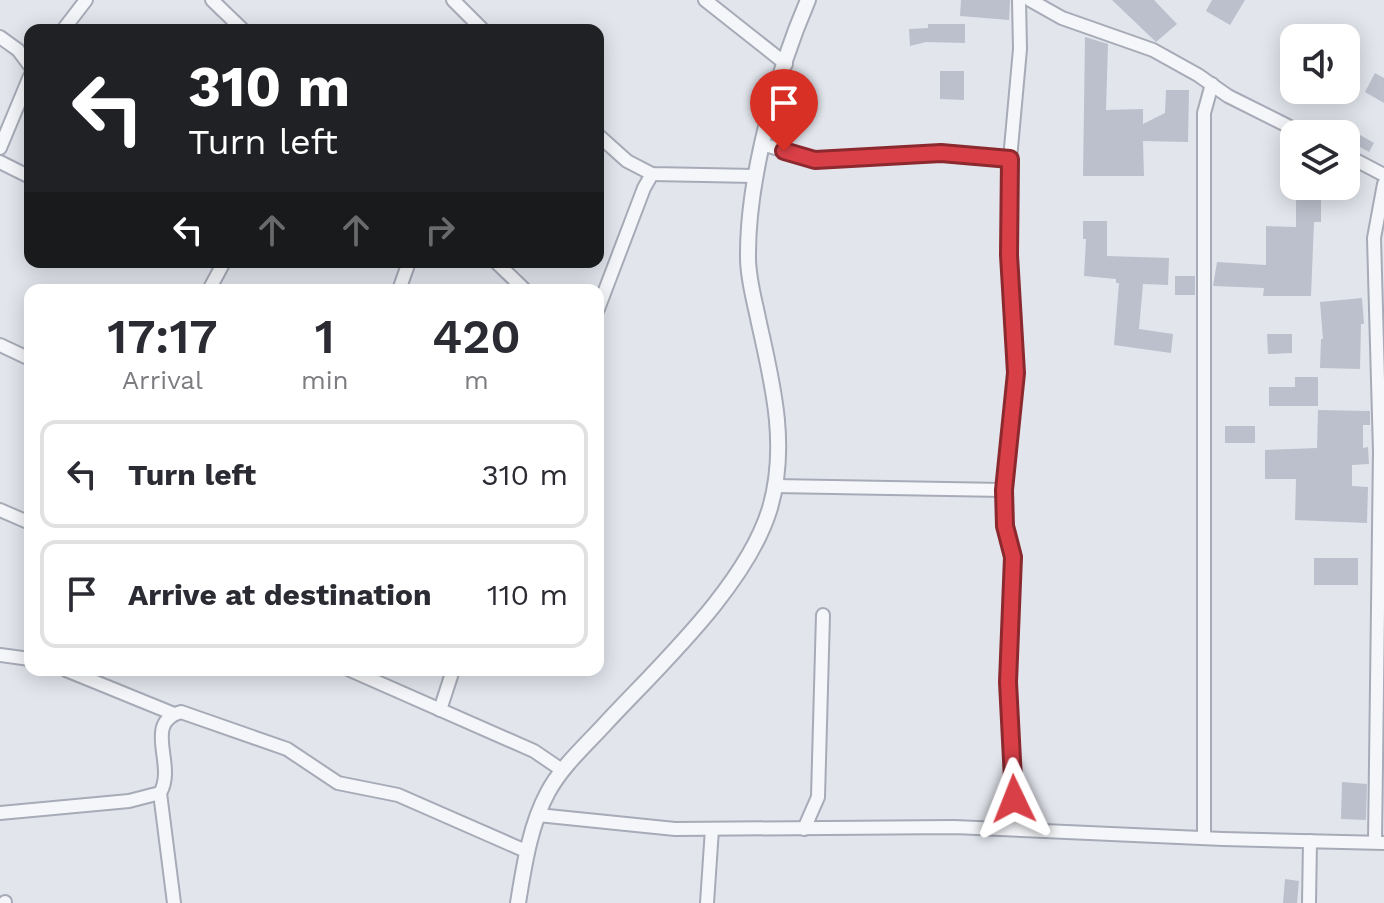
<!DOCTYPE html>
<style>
:root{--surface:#fff;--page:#f2f2f3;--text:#2b2b33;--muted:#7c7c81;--line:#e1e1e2}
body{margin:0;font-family:"Work Sans",sans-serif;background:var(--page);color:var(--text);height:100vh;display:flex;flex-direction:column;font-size:30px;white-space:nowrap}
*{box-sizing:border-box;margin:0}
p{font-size:26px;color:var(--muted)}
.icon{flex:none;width:44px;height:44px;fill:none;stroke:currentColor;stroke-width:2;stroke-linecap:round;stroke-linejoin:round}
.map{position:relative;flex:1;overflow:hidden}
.panel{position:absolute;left:24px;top:284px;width:580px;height:392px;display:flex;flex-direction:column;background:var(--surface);border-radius:16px;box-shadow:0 4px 20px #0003}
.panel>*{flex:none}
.guide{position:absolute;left:24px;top:24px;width:580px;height:244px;border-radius:16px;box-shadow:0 4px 20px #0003;background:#202124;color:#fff;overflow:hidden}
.tools{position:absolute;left:1280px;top:24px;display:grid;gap:16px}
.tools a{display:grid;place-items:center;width:80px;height:80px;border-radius:16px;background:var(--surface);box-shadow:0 4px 20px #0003;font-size:40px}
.pin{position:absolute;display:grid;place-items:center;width:68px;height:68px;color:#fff;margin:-82px -34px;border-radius:50% 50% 50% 0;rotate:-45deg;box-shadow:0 0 8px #0007}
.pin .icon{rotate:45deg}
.me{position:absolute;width:88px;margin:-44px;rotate:358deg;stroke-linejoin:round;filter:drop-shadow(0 0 6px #0008)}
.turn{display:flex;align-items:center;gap:28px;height:168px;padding:0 32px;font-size:36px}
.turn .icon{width:104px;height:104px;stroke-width:2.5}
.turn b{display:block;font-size:56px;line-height:68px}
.lanes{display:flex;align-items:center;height:76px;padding:0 32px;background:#0003;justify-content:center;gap:40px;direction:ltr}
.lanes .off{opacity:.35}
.eta{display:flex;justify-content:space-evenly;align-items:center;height:136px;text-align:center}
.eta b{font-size:48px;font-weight:600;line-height:56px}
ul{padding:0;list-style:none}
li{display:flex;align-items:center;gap:24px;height:108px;margin:0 16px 12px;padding:0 16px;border:4px solid var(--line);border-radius:16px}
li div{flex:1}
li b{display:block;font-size:30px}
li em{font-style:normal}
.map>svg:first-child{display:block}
.building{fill:#bcc0cc}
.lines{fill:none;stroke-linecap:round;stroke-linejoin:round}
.minor-casing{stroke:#a7abb7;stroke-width:16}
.tertiary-casing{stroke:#a7abb7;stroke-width:18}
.minor{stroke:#f5f6f9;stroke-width:12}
.tertiary{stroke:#f5f6f9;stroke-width:14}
.route-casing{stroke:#8c292e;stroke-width:20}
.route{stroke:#d83f47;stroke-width:14}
</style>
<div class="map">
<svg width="1384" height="903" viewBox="0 0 1384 903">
<rect width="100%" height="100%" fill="#e2e5ec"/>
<!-- building -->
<g class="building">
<path d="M961,0H1010L1009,20L960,16Z"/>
<path d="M1112,0H1154L1177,24L1156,42Z"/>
<path d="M1212,0H1245L1230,25L1206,11Z"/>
<path d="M928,24H965V43L926,42L910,46L909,29L928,28Z"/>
<path d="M1085,37L1108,44L1106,110L1143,109V124L1165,113L1166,90H1189L1188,142L1143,141L1144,176H1083Z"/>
<path d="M940,71H964V100L940,99Z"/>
<path d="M1375,73L1384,78V103L1365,92Z"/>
<path d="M1350,129L1374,143L1369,152L1346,139Z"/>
<path d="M1296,189H1321V222H1314L1311,296H1263L1264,288L1213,286L1217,262L1266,265V226L1296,227Z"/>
<path d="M1083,221H1107V256L1169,258L1168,285L1143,284L1139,329L1173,334L1171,353L1114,345L1119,283H1116V279L1084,276L1086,239H1083Z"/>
<rect x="1175" y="276" width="20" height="19"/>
<path d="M1362,298L1364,324H1361L1360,369L1320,368L1321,339H1323L1320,302Z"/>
<path d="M1267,334H1292V353L1268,354Z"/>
<path d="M1295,377H1318V406H1269V387H1295Z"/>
<path d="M1318,410L1370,411V425H1363V448L1368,447L1369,464L1352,465V486L1368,487L1367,523L1295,520L1296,479H1265V450L1317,448Z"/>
<rect x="1225" y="426" width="30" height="17"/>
<rect x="1314" y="558" width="44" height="27"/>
<path d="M1342,782L1367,784L1366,820L1341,819Z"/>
<path d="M1285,879L1299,881L1297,903H1283Z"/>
</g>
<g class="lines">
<defs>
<g id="minor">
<path d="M212,0L243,30"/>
<path d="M453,0L483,30"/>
<path d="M705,0L786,64"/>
<path d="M1030,0L1062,18L1153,50L1198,75L1228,96L1304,134"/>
<path d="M63,30L86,0"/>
<path d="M0,37L18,50L30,66"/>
<path d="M598,135L627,161L652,174L755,176"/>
<path d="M762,144L815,160L941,153L1010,159"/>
<path d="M0,148L30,76"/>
<path d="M1346,155L1384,175"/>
<path d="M0,162L30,177"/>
<path d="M496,262L525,290"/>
<path d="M209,290L224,262"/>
<path d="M399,290L409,262"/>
<path d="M598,309L644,188L652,174"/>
<path d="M0,345L30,359"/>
<path d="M775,486L1004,490"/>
<path d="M0,510L30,523"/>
<path d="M0,655L30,659"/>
<path d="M66,670L174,714"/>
<path d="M350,670L534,751L562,770"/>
<path d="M440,710L453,670"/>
<path d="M160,793L174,903"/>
<path d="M0,813L129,801L160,793C177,765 142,723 181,712L287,749L338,783L398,795L528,852"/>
<path d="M538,815L675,829L954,827L1223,839L1384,843"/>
<path d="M804,829L818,797L823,615"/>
<path d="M1015,829L1008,682L1013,557L1005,526L1004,490L1016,373L1009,255L1010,159L1020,49L1019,0"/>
<path d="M1204,838V113L1212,84"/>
<path d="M1375,842L1380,451L1374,238L1384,184"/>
<path d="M5,902V903"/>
<path d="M707,903L712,829"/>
<path d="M1309,903L1310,841"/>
</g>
<path id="tertiary" d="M518,903C524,866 530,825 548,792C562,766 586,745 606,723C660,665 747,585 770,508C788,446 773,385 759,323C755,302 748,280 748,258C747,180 777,72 808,0"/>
</defs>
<!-- minor casing -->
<use href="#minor" class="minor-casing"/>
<!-- tertiary casing -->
<use href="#tertiary" class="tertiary-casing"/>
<!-- minor -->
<use href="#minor" class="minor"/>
<!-- tertiary -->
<use href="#tertiary" class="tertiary"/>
</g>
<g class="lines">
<defs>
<path id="route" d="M784,151L815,160L941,153L1010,159L1009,255L1016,373L1004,490L1005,526L1013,557L1008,682L1014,799"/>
</defs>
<!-- route casing -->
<use href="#route" class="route-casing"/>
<!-- route -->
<use href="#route" class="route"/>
</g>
</svg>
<div class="tools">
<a><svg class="icon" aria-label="sound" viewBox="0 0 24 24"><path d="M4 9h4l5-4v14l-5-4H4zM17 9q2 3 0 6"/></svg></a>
<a><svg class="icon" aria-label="layers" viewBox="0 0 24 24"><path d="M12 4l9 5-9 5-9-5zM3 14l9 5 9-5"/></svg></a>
</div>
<div class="pin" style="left:784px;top:151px;background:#d93025"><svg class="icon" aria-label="arrive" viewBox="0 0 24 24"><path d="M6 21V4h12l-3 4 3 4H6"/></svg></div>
<svg class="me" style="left:1014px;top:799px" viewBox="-20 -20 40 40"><path d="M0-17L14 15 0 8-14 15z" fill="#d83f47" stroke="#fff" stroke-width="4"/></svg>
<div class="guide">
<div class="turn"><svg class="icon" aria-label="left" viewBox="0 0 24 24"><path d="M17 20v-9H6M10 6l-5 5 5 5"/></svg><div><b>310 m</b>Turn left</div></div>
<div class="lanes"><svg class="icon" aria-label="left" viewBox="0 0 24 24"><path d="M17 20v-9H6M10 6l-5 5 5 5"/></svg><svg class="icon off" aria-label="ahead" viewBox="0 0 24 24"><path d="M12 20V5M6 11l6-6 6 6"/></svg><svg class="icon off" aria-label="ahead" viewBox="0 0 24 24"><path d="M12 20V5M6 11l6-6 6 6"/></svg><svg class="icon off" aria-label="right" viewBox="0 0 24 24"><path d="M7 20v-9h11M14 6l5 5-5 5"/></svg></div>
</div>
<section class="panel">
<div class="eta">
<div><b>17:17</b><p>Arrival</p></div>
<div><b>1</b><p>min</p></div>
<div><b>420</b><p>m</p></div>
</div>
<ul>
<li><svg class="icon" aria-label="left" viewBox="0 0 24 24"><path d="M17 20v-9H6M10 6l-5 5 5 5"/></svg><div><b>Turn left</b></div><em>310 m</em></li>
<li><svg class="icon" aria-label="arrive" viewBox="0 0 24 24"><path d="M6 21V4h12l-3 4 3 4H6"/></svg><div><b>Arrive at destination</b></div><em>110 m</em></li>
</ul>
</section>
</div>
